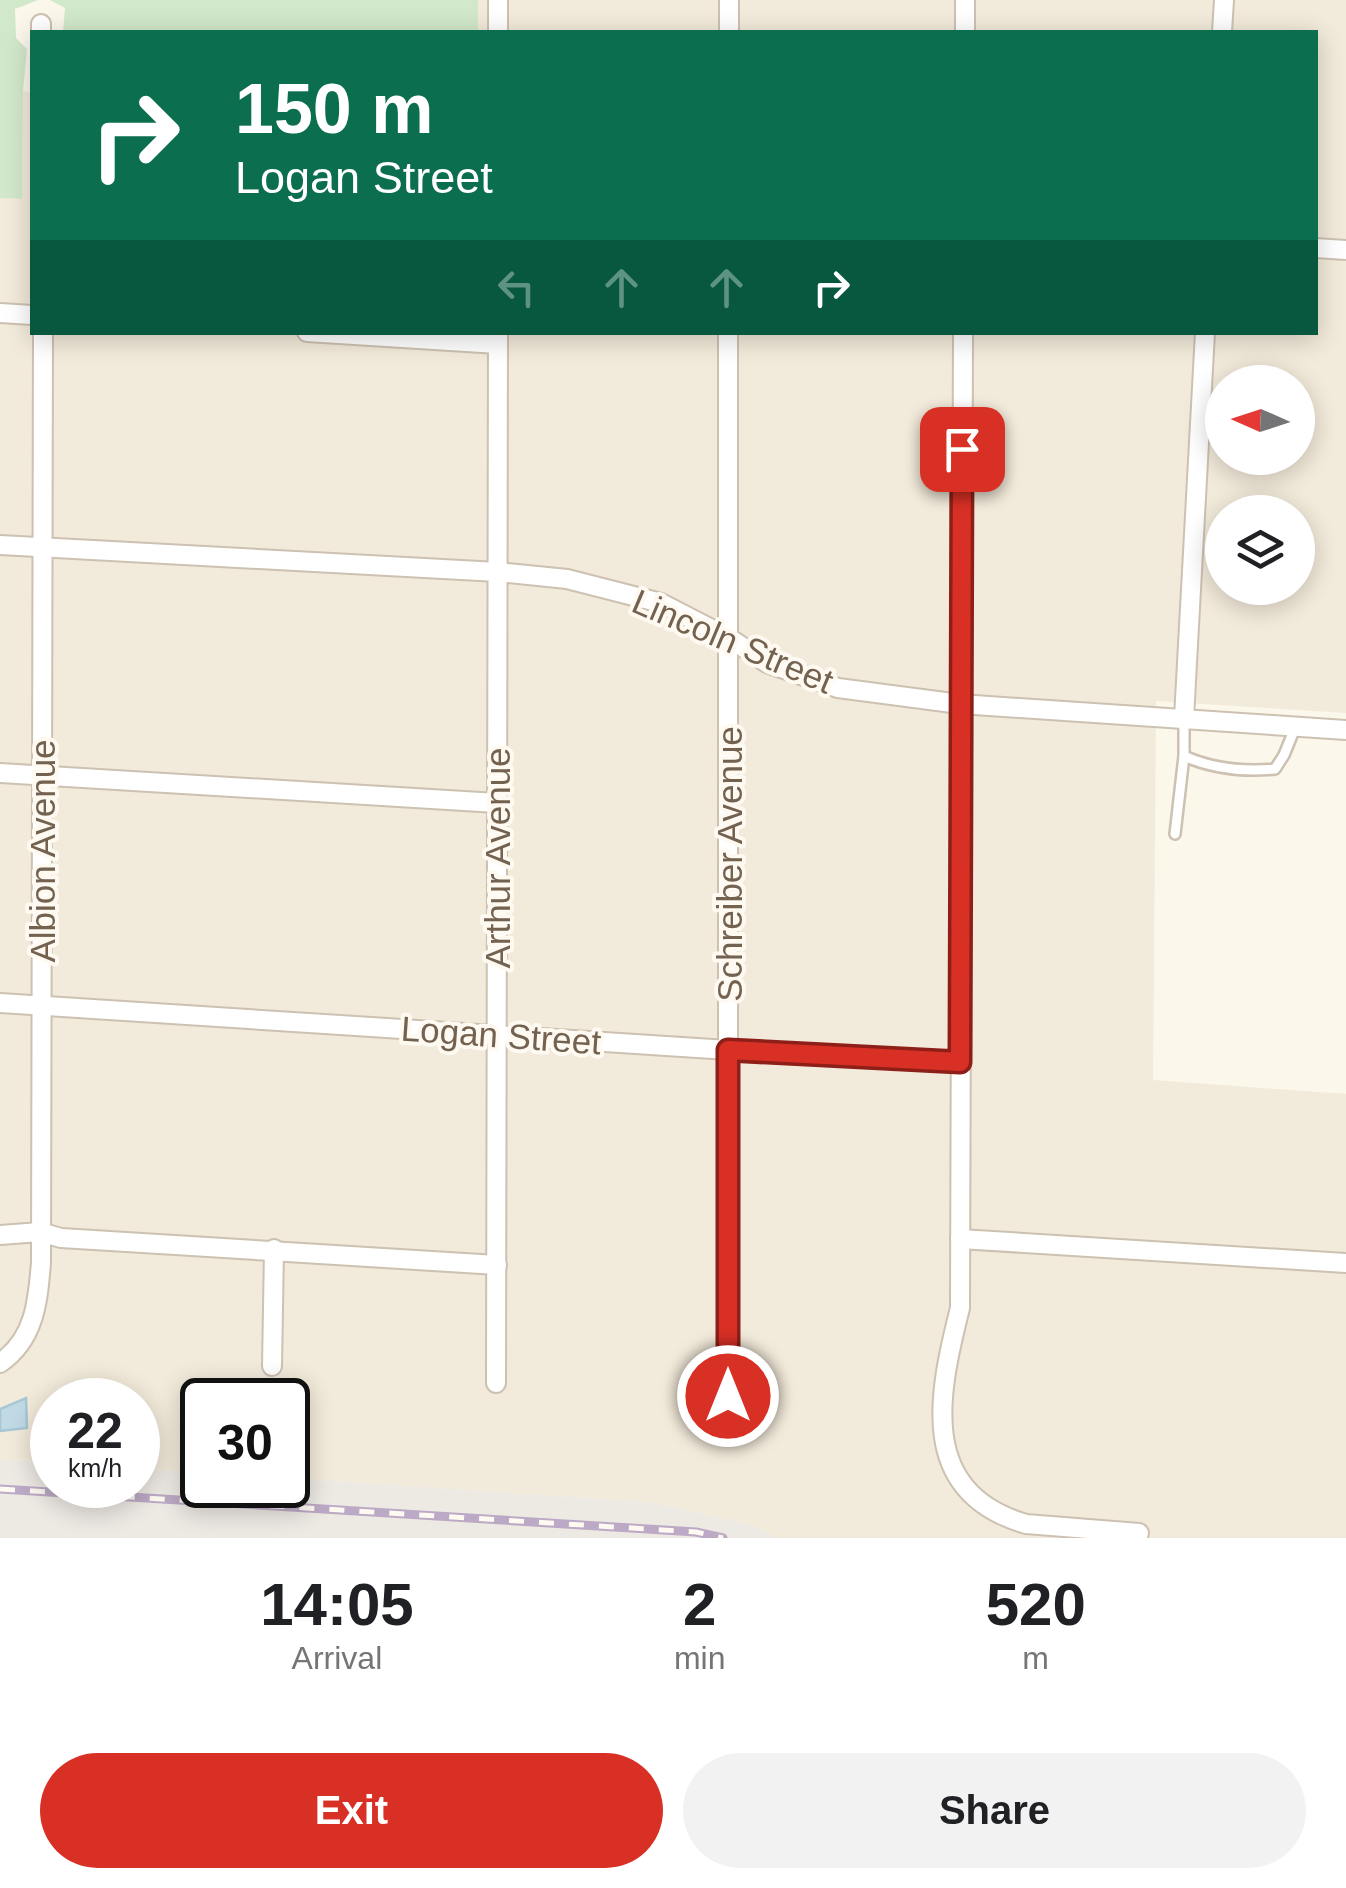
<!DOCTYPE html>
<style>
:root{--surface:#fff;--page:#f2f2f2;--text:#202124;--muted:#757577;--accent:#d93025}
body{margin:0;font-family:Helvetica,sans-serif;background:var(--page);color:var(--text);height:100vh;display:flex;flex-direction:column;font-size:38px;white-space:nowrap}
*{box-sizing:border-box;margin:0}
p{font-size:32px;color:var(--muted)}
.icon{flex:none;width:55px;height:55px;fill:none;stroke:currentColor;stroke-width:2;stroke-linecap:round;stroke-linejoin:round}
.map{position:relative;height:1538px;overflow:hidden}
.details{display:flex;flex-direction:column;background:var(--surface);flex:1}
.details>*{flex:none}
.guide{position:absolute;left:30px;top:30px;width:1288px;height:305px;border-radius:0px;box-shadow:0 5px 25px #0003;background:#0b6e4f;color:#fff;overflow:hidden}
.needle{width:65px;rotate:273deg}
.buttons{position:absolute;left:1205px;top:365px;display:grid;gap:20px}
.buttons a{display:grid;place-items:center;width:110px;height:110px;border-radius:50%;background:var(--surface);box-shadow:0 5px 25px #0003;font-size:50px}
.speed{position:absolute;left:30px;top:1378px;display:flex;gap:20px;font-size:50px;font-weight:700;text-align:center}
.speed>*{display:grid;place-content:center;width:130px;height:130px;border-radius:50%;background:var(--surface);box-shadow:0 5px 25px #0003;line-height:1}
.speed small{font-size:25px;font-weight:400}
.speed .limit{border:5px solid #111;border-radius:15px;background:#fff;color:#111}
.pin{position:absolute;display:grid;place-items:center;width:85px;height:85px;color:#fff;margin:-42px;border-radius:20px;box-shadow:0 5px 15px #0006}
.me{position:absolute;width:110px;margin:-55px;rotate:0deg;stroke-linejoin:round;filter:drop-shadow(0 0 8px #0008)}
.turn{display:flex;align-items:center;gap:35px;height:210px;padding:0 40px;font-size:45px}
.turn .icon{width:130px;height:130px;stroke-width:2.5}
.turn b{display:block;font-size:70px;line-height:85px}
.lanes{display:flex;align-items:center;height:95px;padding:0 40px;background:#0003;justify-content:center;gap:50px;direction:ltr}
.lanes .off{opacity:.35}
.eta{display:flex;justify-content:space-evenly;align-items:center;height:170px;text-align:center}
.eta b{font-size:60px;font-weight:800;line-height:70px}
.action{display:flex;gap:20px;margin-top:auto;padding:20px 40px}
.action a{flex:1;height:115px;border-radius:60px;background:var(--accent);color:#fff;font-size:40px;font-weight:800;line-height:115px;text-align:center}
.action a+a{background:var(--page);color:var(--text)}
.map>svg:first-child{display:block}
.residential{fill:#f2eada;fill-rule:evenodd}
.industrial{fill:#ede9e3}
.green{fill:#d2e8ca}
.water{fill:#c0d9e4;stroke:#a7c7d4;stroke-width:2.5}
.lines{fill:none;stroke-linecap:round;stroke-linejoin:round}
.lane-casing{stroke:#cdc1b1;stroke-width:14}
.street-casing{stroke:#cdc1b1;stroke-width:22}
.lane{stroke:#fff;stroke-width:9}
.street{stroke:#fff;stroke-width:18}
.rail-casing{stroke:#bca9c5;stroke-width:9}
.rail{stroke:#fefaf1;stroke-width:5;stroke-dasharray:15;stroke-linecap:butt}
.route-casing{stroke:#8d1f18;stroke-width:25}
.route{stroke:#d93025;stroke-width:18}
.labels{text-anchor:middle;dominant-baseline:central;stroke-width:8;stroke-linejoin:round;paint-order:stroke}
.street-label{font-size:35px;fill:#746250;stroke:#fefaf1}
</style>
<div class="map">
<svg width="1346" height="1538" viewBox="0 0 1346 1538">
<rect width="100%" height="100%" fill="#fbf7eb"/>
<!-- residential -->
<path class="residential" d="M478,0H1346V713L1156,701L1153,1080L1346,1094V1538H779L753,1525L649,1502L288,1478V1400H202V1473L138,1468V1400H52V1463L0,1459V198L22,199L23,91L32,93V332H1315V32H478ZM1222,382H1298V458H1222ZM1222,512H1298V588H1222Z"/>
<!-- industrial -->
<path class="industrial" d="M0,1459L52,1463V1485H138V1468L202,1473V1485H288V1478L649,1502L753,1525L779,1538H0Z"/>
<!-- green -->
<g class="green">
<path d="M0,0H38L15,9L16,38L27,49L23,91L22,199L0,198Z"/>
<path d="M50,0H478V32H63L65,8Z"/>
</g>
<!-- water -->
<path class="water" d="M26,1398L27,1428L0,1431V1409Z"/>
<g class="lines">
<defs>
<g id="lane">
<path d="M1184,718V756C1213,769 1243,772 1275,769L1284,755L1295,728"/>
<path d="M1175,834L1184,756"/>
</g>
<g id="street">
<path d="M498,0V32"/>
<path d="M41,24V32"/>
<path d="M729,32V0"/>
<path d="M965,32V0"/>
<path d="M1222,32L1224,0"/>
<path d="M1315,248L1346,250"/>
<path d="M0,313L32,315"/>
<path d="M307,332L498,344"/>
<path d="M963,332L960,1308C938,1395 917,1492 1026,1524L1139,1533"/>
<path d="M0,545L498,572L567,579L661,603L729,638L767,663L838,688L960,704L1346,730"/>
<path d="M1184,718L1205,332"/>
<path d="M0,773L497,803"/>
<path d="M0,1003L728,1050L960,1062"/>
<path d="M0,1235L40,1232L61,1238L497,1265"/>
<path d="M960,1239L1346,1263"/>
<path d="M0,1363C35,1339 38,1301 41,1262L43,332"/>
<path d="M272,1366L274,1249"/>
<path d="M496,1383L498,332"/>
<path d="M728,1396V332"/>
</g>
</defs>
<!-- lane casing -->
<use href="#lane" class="lane-casing"/>
<!-- street casing -->
<use href="#street" class="street-casing"/>
<!-- lane -->
<use href="#lane" class="lane"/>
<!-- street -->
<use href="#street" class="street"/>
<defs>
<path id="rail" d="M0,1489L696,1532L723,1538"/>
</defs>
<!-- rail casing -->
<use href="#rail" class="rail-casing"/>
<!-- rail -->
<use href="#rail" class="rail"/>
</g>
<g class="lines">
<defs>
<path id="route" d="M728,1396V1050L960,1062L962,449"/>
</defs>
<!-- route casing -->
<use href="#route" class="route-casing"/>
<!-- route -->
<use href="#route" class="route"/>
</g>
<g class="labels">
<!-- street labels -->
<g class="street-label">
<text transform="translate(733 641) rotate(23)">Lincoln Street</text>
<text transform="translate(42 851) rotate(-90)">Albion Avenue</text>
<text transform="translate(497 858) rotate(-90)">Arthur Avenue</text>
<text transform="translate(729 864) rotate(-90)">Schreiber Avenue</text>
<text transform="translate(501 1035) rotate(4)">Logan Street</text>
</g>
</g>
</svg>
<div class="buttons">
<a><svg class="needle" viewBox="-14 -14 28 28"><path d="M0-13l5 13h-10z" fill="#e53935"/><path d="M0 13l5-13h-10z" fill="#757577"/></svg></a>
<a><svg class="icon" aria-label="layers" viewBox="0 0 24 24"><path d="M12 4l9 5-9 5-9-5zM3 14l9 5 9-5"/></svg></a>
</div>
<div class="speed"><div>22<small>km/h</small></div><div class="limit">30</div></div>
<div class="pin" style="left:962px;top:449px;background:#d93025"><svg class="icon" aria-label="arrive" viewBox="0 0 24 24"><path d="M6 21V4h12l-3 4 3 4H6"/></svg></div>
<svg class="me" style="left:728px;top:1396px" viewBox="-20 -20 40 40"><circle r="17" fill="#d93025" stroke="#fff" stroke-width="3"/><path d="M0-11L8 9 0 5-8 9z" fill="#fff"/></svg>
<div class="guide">
<div class="turn"><svg class="icon" aria-label="right" viewBox="0 0 24 24"><path d="M7 20v-9h11M14 6l5 5-5 5"/></svg><div><b>150 m</b>Logan Street</div></div>
<div class="lanes"><svg class="icon off" aria-label="left" viewBox="0 0 24 24"><path d="M17 20v-9H6M10 6l-5 5 5 5"/></svg><svg class="icon off" aria-label="ahead" viewBox="0 0 24 24"><path d="M12 20V5M6 11l6-6 6 6"/></svg><svg class="icon off" aria-label="ahead" viewBox="0 0 24 24"><path d="M12 20V5M6 11l6-6 6 6"/></svg><svg class="icon" aria-label="right" viewBox="0 0 24 24"><path d="M7 20v-9h11M14 6l5 5-5 5"/></svg></div>
</div>
</div>
<section class="details">
<div class="eta">
<div><b>14:05</b><p>Arrival</p></div>
<div><b>2</b><p>min</p></div>
<div><b>520</b><p>m</p></div>
</div>
<div class="action"><a>Exit</a><a>Share</a></div>
</section>
